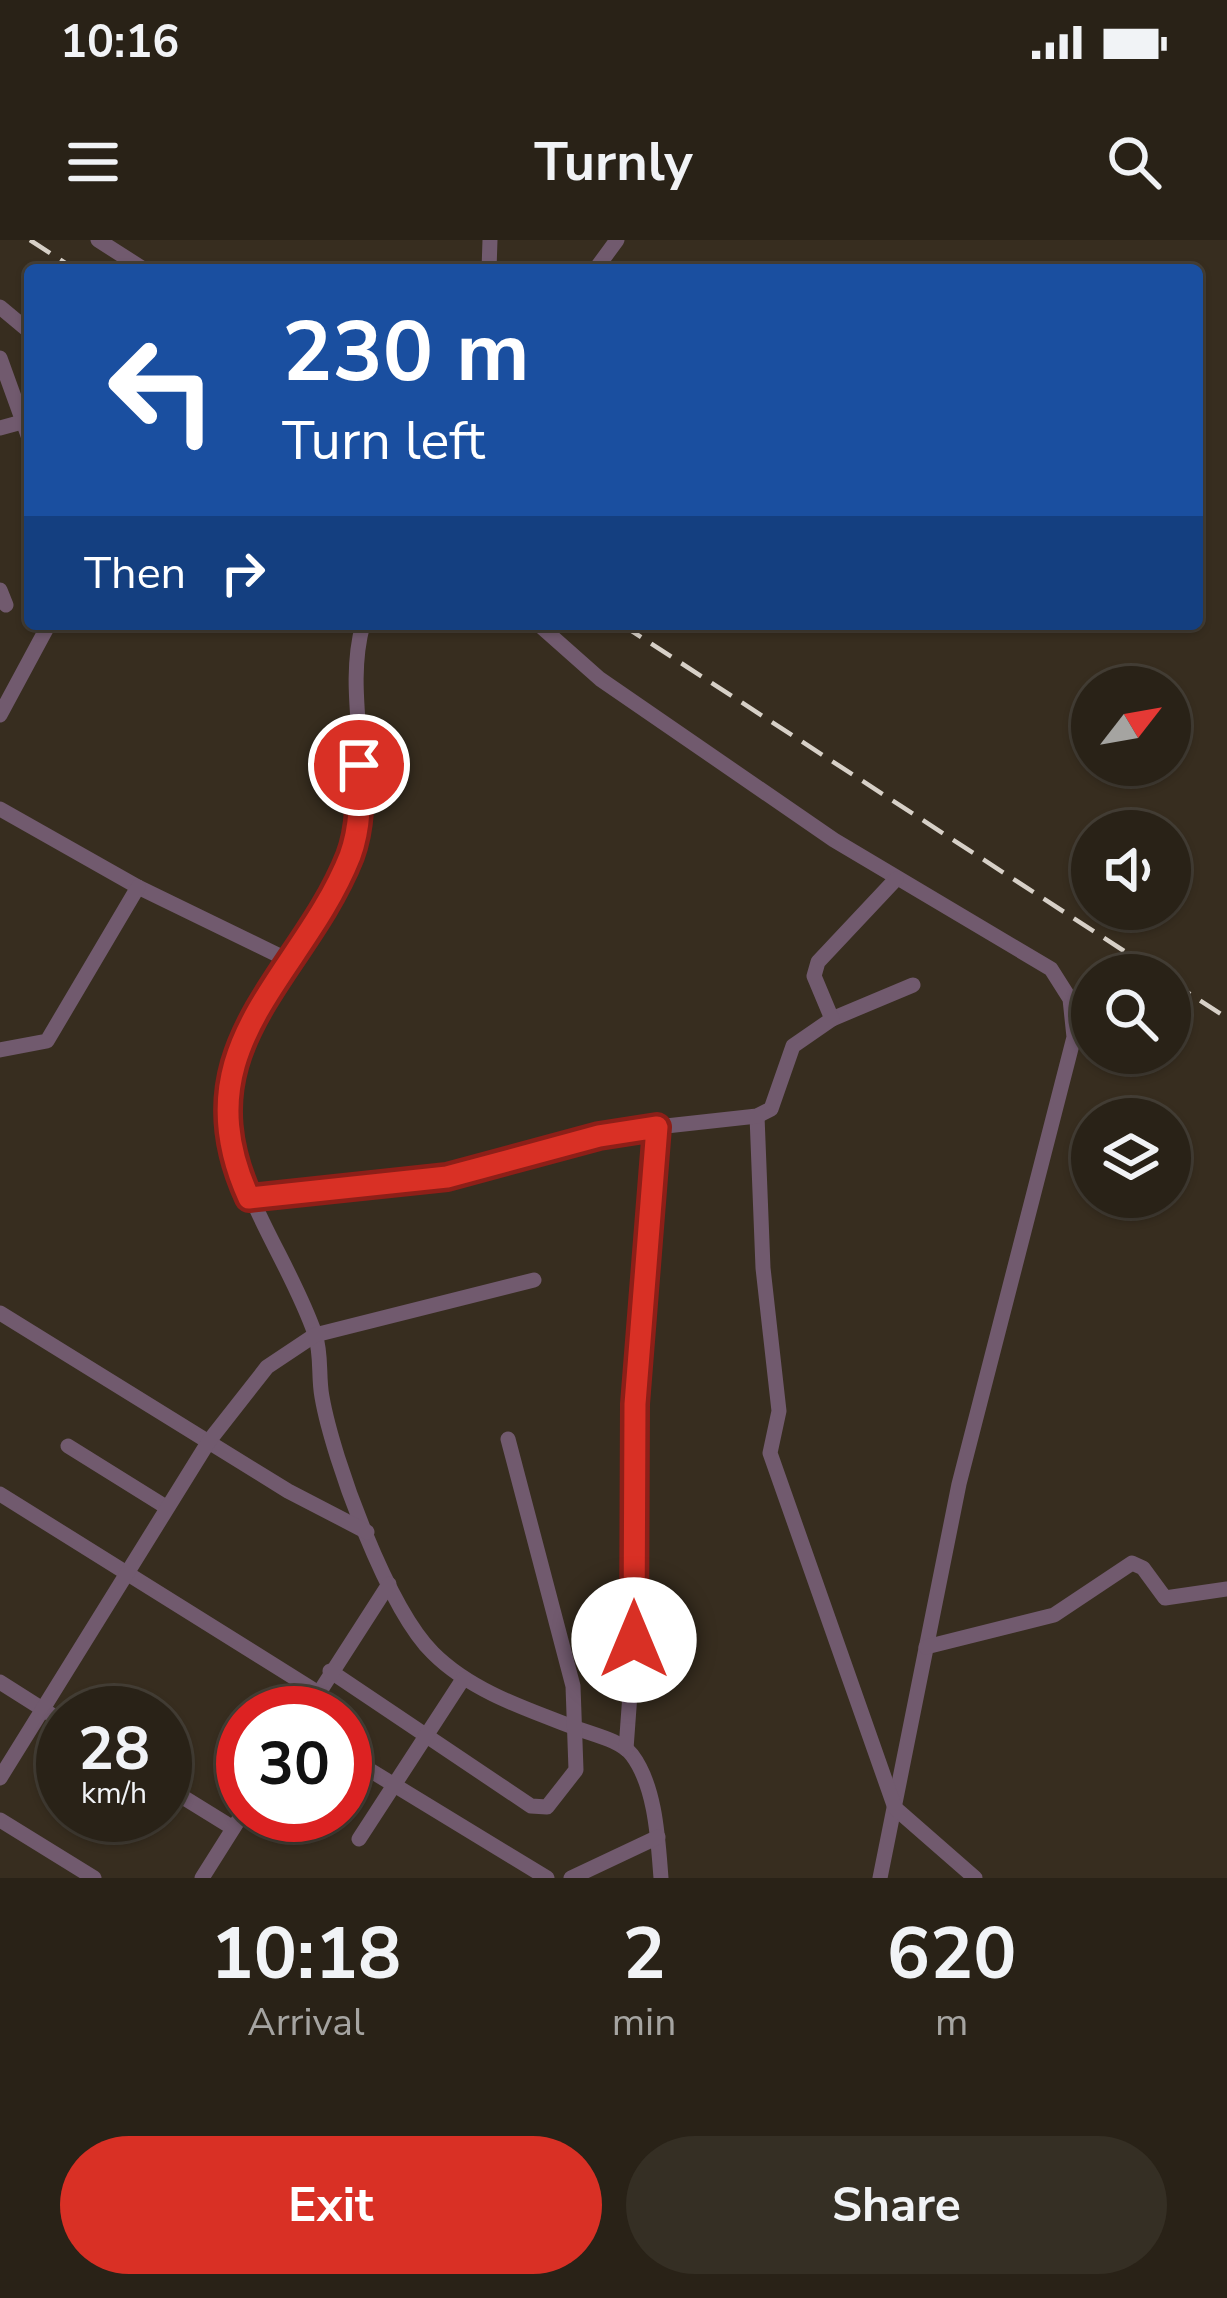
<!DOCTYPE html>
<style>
:root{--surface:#292217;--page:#352f24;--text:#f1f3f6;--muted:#a5a4a1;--line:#453f36;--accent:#d93025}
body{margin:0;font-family:"Nunito Sans",sans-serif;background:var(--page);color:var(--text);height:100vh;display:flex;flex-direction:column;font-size:45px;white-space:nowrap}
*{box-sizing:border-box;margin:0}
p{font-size:39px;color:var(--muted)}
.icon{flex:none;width:66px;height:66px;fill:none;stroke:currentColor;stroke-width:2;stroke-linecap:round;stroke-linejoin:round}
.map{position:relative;height:1638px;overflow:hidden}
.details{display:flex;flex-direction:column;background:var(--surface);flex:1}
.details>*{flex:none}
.hud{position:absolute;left:24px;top:24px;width:1179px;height:366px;border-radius:12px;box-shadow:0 3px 9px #0004,0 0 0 3px var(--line);background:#1a4fa0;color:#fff;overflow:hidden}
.needle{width:78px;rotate:59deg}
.controls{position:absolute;left:1071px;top:426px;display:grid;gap:24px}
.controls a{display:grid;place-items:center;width:120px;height:120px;border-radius:50%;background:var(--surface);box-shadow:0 3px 9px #0004,0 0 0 3px var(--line);font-size:60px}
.speed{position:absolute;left:36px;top:1446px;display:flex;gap:24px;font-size:60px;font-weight:700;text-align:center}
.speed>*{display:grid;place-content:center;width:156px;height:156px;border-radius:50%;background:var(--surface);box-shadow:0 3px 9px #0004,0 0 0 3px var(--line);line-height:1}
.speed small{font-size:30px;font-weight:400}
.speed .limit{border:18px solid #d22;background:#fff;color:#111}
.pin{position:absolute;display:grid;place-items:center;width:102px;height:102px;color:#fff;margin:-51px;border:6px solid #fff;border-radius:50%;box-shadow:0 3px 12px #0007}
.me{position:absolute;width:132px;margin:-66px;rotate:0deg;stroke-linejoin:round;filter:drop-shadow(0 0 9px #0008)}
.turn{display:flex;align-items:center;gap:42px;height:252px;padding:0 60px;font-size:54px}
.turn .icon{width:156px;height:156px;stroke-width:2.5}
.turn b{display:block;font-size:84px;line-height:102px}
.then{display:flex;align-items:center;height:114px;padding:0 60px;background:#0003;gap:24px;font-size:45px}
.eta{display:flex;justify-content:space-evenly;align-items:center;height:204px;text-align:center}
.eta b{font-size:72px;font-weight:700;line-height:84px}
.cta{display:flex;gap:24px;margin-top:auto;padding:24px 60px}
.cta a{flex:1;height:138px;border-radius:72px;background:var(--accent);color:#fff;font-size:48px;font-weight:700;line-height:138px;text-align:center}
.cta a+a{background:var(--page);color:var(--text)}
.status{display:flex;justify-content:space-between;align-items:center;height:84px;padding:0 60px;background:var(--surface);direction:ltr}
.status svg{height:33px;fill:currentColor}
header{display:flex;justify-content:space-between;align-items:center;height:156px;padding:0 60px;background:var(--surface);font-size:54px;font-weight:700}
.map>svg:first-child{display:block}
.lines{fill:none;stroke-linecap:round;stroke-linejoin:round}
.street{stroke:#715a6e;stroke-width:15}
.rail{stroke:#d7d0c7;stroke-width:4.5;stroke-dasharray:24 12;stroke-linecap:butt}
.route-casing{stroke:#8d1f18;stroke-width:30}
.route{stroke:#d93025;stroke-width:21}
</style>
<div class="status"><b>10:16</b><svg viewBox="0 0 49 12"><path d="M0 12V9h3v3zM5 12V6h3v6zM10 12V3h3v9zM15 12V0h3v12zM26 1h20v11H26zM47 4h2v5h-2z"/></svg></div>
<header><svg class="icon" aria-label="menu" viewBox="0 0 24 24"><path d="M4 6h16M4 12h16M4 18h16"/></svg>Turnly<svg class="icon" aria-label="search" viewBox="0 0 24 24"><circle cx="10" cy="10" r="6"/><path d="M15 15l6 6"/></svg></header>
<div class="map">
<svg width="1227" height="1638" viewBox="0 0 1227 1638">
<rect width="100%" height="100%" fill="#372d1f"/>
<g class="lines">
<!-- street -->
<g class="street">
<path d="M98,0L145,30"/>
<path d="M489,30L490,0"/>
<path d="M595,30L617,0"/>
<path d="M0,67L30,92"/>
<path d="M0,118L30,201"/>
<path d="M0,188L22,182"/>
<path d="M0,350L6,365"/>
<path d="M363,384C344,453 372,523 357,591C338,678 254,735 235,822C212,930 282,1000 315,1094C322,1115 318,1136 322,1157C333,1220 388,1369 433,1413C471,1451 526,1469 576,1488C594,1495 620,1500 632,1515C656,1547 658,1601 661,1638"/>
<path d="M538,384L600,439L834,600L1051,729L1070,759L1074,797L959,1244L880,1638"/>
<path d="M0,475L49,384"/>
<path d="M0,569L138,647L286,719"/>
<path d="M832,779L913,745"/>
<path d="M0,810L47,801L138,647"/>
<path d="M757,876L763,1028L779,1171L770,1213L895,1568L975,1638"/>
<path d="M657,887L757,876L771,869L793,806L832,779L814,736L818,722L896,639"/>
<path d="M249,958L447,937L599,896L657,887L635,1164L634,1399L626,1509"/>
<path d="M0,1073L288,1251L367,1292"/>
<path d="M68,1206L166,1267"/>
<path d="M0,1254L317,1452"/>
<path d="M926,1407L1054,1375L1132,1323L1143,1328L1165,1358L1227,1349"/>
<path d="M330,1431L531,1566L547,1567L576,1530L573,1446L508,1199"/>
<path d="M0,1442L63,1482"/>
<path d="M306,1473L389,1344"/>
<path d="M345,1515L547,1638"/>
<path d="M0,1538L209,1201L267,1127L315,1095L534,1040"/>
<path d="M165,1546L233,1588"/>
<path d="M0,1580L94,1638"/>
<path d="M359,1599L463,1439"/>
<path d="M202,1638L243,1573"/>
<path d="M571,1638L658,1597"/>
</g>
<!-- rail -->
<g class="rail">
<path d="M30,0L76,30"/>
<path d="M621,384L1161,735"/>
<path d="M1170,741L1227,778"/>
</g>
</g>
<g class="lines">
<defs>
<path id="route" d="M359,525C360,556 361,586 350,616C302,737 179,806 249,958L447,937L599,896L657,887L635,1164L634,1400"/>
</defs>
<!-- route casing -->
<use href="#route" class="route-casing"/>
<!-- route -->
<use href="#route" class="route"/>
</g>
</svg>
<div class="controls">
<a><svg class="needle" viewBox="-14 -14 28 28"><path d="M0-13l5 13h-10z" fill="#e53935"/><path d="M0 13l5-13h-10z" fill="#a5a4a1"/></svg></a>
<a><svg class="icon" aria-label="sound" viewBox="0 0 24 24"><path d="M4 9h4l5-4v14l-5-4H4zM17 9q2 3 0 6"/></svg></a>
<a><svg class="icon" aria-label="search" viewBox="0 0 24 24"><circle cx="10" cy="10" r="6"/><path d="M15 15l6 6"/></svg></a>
<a><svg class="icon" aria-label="layers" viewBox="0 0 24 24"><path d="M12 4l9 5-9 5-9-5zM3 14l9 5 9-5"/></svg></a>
</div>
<div class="speed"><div>28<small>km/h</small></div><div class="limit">30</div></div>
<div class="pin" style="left:359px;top:525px;background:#d93025"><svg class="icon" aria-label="arrive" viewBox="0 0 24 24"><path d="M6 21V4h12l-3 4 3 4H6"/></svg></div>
<svg class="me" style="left:634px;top:1400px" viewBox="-20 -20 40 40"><circle r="19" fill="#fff"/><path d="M0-13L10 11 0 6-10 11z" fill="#d93025"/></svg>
<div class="hud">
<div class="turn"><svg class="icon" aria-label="left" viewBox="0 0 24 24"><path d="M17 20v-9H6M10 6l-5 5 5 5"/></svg><div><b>230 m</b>Turn left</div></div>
<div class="then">Then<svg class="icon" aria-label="right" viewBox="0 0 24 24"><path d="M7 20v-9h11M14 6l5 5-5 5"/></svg></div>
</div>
</div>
<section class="details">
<div class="eta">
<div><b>10:18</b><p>Arrival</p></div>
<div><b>2</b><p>min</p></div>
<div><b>620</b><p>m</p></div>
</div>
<div class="cta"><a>Exit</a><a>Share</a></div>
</section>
